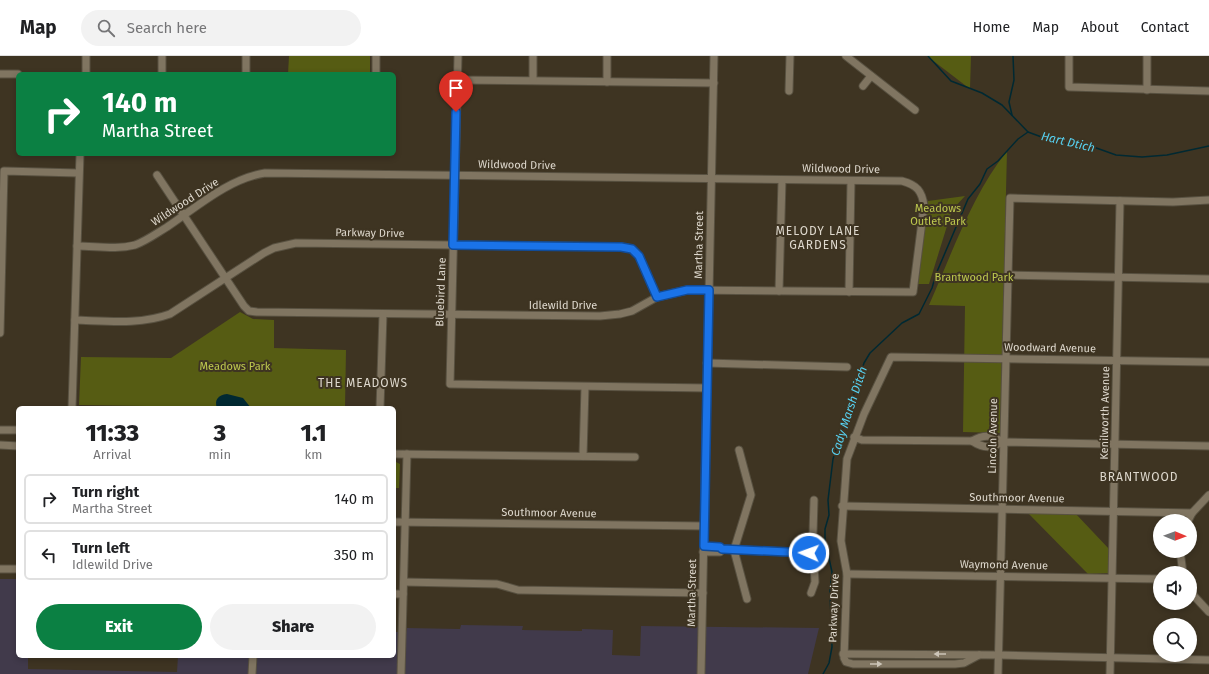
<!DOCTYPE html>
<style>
:root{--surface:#fff;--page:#f2f2f2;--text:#202124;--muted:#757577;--line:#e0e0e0;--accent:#0b8043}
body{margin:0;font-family:"Fira Sans",sans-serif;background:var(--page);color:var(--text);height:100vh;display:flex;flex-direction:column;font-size:15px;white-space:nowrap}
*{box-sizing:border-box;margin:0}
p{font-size:13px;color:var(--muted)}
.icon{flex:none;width:22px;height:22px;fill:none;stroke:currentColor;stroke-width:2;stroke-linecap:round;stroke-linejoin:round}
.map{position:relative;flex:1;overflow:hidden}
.sheet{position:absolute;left:16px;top:350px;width:380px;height:252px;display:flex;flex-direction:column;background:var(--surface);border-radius:6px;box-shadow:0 2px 6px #0003}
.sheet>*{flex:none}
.banner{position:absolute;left:16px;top:16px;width:380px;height:84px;border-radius:6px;box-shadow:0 2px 6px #0003;background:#0b8043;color:#fff;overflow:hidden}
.needle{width:26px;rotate:91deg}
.controls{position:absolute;left:1153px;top:458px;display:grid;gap:8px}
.controls a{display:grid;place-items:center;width:44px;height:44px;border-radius:50%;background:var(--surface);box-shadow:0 2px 6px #0003;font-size:20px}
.pin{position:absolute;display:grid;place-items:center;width:34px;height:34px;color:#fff;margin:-41px -17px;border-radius:50% 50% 50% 0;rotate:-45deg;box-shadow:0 0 4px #0007}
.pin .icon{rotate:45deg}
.me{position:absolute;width:44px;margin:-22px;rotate:272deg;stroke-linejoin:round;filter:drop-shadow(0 0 3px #0008)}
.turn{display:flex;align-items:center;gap:14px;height:84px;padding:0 20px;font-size:18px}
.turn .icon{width:52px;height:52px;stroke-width:2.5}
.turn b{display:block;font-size:28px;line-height:34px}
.eta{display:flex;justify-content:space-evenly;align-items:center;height:68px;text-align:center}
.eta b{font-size:24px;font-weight:800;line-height:28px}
.button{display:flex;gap:8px;margin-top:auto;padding:8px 20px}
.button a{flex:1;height:46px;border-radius:24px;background:var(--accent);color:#fff;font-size:16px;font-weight:800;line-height:46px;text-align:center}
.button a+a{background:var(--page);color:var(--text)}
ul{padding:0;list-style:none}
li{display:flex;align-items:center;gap:12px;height:50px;margin:0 8px 6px;padding:0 12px;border:2px solid var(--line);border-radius:6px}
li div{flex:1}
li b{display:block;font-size:15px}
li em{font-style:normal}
header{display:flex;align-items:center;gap:24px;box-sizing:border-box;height:56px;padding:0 20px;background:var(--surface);border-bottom:1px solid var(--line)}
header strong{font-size:19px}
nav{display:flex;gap:22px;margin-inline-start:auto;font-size:14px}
.search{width:280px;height:36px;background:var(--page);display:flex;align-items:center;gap:10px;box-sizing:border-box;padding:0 14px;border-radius:22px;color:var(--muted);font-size:15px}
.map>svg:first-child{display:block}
.commercial{fill:#413a4b}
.green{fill:#565c13}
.water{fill:#002932}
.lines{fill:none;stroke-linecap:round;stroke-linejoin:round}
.stream{stroke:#002932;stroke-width:1.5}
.minor-casing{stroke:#585141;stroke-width:9}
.minor{stroke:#807561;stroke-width:7}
.oneway{fill:#cbc4b7}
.route-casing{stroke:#114b97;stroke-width:10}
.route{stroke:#1a73e8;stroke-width:7}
.labels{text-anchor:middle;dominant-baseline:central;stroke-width:4;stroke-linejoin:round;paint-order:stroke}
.street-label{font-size:11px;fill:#ded8cd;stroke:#3e3422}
.park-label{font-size:11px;fill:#bec94e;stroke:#3e3422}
.water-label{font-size:12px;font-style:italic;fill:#57d2f2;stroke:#3e3422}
.neighbourhood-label{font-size:12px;letter-spacing:1px;fill:#ded8cd;stroke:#3e3422}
</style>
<header>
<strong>Map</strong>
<div class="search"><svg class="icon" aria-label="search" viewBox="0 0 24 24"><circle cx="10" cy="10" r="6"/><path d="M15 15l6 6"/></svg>Search here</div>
<nav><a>Home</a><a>Map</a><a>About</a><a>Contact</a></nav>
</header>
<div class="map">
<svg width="1209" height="618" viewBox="0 0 1209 618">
<rect width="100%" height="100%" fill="#3e3422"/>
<!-- commercial -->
<path class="commercial" d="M0,523H18V600H28V613L177,616L178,600H394V576H406L407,572L460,573L461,569L523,570L522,574L582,575V573L613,574L612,599L640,600L641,570L819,572L808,618H0Z"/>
<!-- green -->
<g class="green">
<path d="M289,0H370V18H288Z"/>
<path d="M927,0H971L970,33Z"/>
<path d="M1007,95L1000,377L963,376L965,250L929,249C952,197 972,139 1007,95Z"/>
<path d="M965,140L952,154L929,228H918L928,145Z"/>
<path d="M240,256L253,263L274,264V292L346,294L345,352H147L146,350L79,349L81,301L171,302Z"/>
<path d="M394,405L400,408L399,432H394Z"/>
<path d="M1027,456L1075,457L1110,494L1109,517L1088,518Z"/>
</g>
<!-- water -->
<path class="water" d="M227,338L243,342L251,352H217C214,344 218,339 227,338Z"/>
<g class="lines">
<!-- stream -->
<g class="stream">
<path d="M928,0L951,25L982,37L1002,49L1028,76L1047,83L1062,87L1088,89L1116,99L1142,101L1167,99L1209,90"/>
<path d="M1012,59L1009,46L1014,24L1013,0"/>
<path d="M823,618L829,607L832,591L830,535L832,516L825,484V473L829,459L828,444L833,403L864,307L870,297L902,267L919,258L932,232L936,218L968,143L980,128L987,113L998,105L1018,83L1028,76"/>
</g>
<defs>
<g id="minor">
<path d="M458,0L450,328L707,332"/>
<path d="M846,0L915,54"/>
<path d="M1069,0V31L1209,35"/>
<path d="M0,18H18"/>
<path d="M86,18V0"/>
<path d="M162,18V0"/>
<path d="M246,18V0"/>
<path d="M376,18V0"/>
<path d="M457,24L714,27"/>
<path d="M533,24V0"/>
<path d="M607,26V0"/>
<path d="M863,30L871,20"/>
<path d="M1147,34V0"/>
<path d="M789,35L790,0"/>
<path d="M77,190C96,190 116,194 135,189C146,185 157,177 167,171C197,151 228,123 265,117L902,125C917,129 922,135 924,150L913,236L687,234L657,241L632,255L620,258L600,260L257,256L249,255L244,250L157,119"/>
<path d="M1008,219L1209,223"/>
<path d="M779,235L782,124"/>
<path d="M849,236L851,125"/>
<path d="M75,264C107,265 140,269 170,258L264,197L274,192L296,187L621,191L632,193L639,200L657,241"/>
<path d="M0,277L4,115L78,117"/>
<path d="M707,307L847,311"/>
<path d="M72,352L80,98"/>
<path d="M380,352L383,258"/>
<path d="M0,374H18"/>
<path d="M854,381L862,384L972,385C984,393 992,392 1003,386L1209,390"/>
<path d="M972,385C984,378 992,379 1003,386"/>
<path d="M0,389L18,390"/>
<path d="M739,394L751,439L734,494L747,543"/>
<path d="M394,398L635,401"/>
<path d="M583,400L585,331"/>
<path d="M842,450L1192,457"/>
<path d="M1188,465L1192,457L1209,439"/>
<path d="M394,466L704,470"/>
<path d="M1180,495L1183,517"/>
<path d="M703,496H720L722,493L809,497"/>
<path d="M0,513H18"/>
<path d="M847,518L1160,523"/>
<path d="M404,526L497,528L518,534L703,537"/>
<path d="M1190,533L1194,540L1209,556"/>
<path d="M811,537L815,526L814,508L809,497L813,478L814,444"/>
<path d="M394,538H403"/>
<path d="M843,598L999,599L1209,604"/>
<path d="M979,599L964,607L955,608H853L846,606L844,602L847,518L841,485L847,403L864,358L891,301L1209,306"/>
<path d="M252,618L253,600"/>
<path d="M401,618L407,398"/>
<path d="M701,618L714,0"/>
<path d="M998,618L1010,142L1173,146L1209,144"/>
<path d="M1110,618L1120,145"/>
</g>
</defs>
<!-- minor casing -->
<use href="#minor" class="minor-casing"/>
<!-- minor -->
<use href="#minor" class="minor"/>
</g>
<!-- one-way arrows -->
<defs><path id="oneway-solid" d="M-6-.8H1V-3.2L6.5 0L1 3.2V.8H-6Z"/></defs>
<g class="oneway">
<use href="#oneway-solid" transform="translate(940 598) rotate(-180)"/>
<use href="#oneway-solid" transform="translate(876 608)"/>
</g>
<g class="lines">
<defs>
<path id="route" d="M456,56L453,189L621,191L632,193L639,200L657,241L687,234H709L704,490L720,491L722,493L809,497"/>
</defs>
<!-- route casing -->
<use href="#route" class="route-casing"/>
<!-- route -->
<use href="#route" class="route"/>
</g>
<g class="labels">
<!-- street labels -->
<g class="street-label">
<text transform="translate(517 109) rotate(1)">Wildwood Drive</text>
<text transform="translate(841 113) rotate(1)">Wildwood Drive</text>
<text transform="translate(185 146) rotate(-33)">Wildwood Drive</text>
<text transform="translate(370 177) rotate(1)">Parkway Drive</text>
<text transform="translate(699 189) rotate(-89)">Martha Street</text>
<text transform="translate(441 236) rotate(-88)">Bluebird Lane</text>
<text x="563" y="249">Idlewild Drive</text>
<text transform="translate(1050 292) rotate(1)">Woodward Avenue</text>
<text transform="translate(1105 357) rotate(-89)">Kenilworth Avenue</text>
<text transform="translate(993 380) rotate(-89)">Lincoln Avenue</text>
<text transform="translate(1017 442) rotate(1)">Southmoor Avenue</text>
<text transform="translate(549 457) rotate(1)">Southmoor Avenue</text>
<text transform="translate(1004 509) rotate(1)">Waymond Avenue</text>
<text transform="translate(692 537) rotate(-89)">Martha Street</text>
<text transform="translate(834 552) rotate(-88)">Parkway Drive</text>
</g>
<!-- park labels -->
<g class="park-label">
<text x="938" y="152">Meadows<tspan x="938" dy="13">Outlet Park</tspan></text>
<text x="974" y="221">Brantwood Park</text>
<text x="235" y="310">Meadows Park</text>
</g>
<!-- water labels -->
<g class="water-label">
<text transform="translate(1068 86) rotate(13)">Hart Dtich</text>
<text transform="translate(849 355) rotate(-72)">Cady Marsh Ditch</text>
</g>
<!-- neighbourhood labels -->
<g class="neighbourhood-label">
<text x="818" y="175">MELODY LANE<tspan x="818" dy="14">GARDENS</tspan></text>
<text x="363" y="327">THE MEADOWS</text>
<text x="1139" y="421">BRANTWOOD</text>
</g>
</g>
</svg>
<div class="controls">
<a><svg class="needle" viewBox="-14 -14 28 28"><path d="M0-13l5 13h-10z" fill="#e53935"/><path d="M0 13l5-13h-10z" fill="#757577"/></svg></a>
<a><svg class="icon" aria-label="sound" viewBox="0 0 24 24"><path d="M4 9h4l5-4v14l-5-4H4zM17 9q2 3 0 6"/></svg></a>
<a><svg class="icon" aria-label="search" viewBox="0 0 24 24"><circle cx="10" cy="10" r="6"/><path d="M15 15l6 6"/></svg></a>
</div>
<div class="pin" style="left:456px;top:56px;background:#d93025"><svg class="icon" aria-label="arrive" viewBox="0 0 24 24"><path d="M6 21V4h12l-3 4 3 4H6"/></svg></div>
<svg class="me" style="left:809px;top:497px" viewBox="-20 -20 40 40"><circle r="17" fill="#1a73e8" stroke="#fff" stroke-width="3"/><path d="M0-11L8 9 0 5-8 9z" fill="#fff"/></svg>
<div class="banner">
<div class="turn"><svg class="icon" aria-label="right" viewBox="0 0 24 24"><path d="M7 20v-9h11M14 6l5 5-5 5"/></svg><div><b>140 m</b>Martha Street</div></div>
</div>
<section class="sheet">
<div class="eta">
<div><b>11:33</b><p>Arrival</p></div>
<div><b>3</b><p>min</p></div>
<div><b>1.1</b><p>km</p></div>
</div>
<ul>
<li><svg class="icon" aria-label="right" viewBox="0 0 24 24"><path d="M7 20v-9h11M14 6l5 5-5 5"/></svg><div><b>Turn right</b><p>Martha Street</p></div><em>140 m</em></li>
<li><svg class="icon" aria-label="left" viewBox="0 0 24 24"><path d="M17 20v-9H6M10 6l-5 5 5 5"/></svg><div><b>Turn left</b><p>Idlewild Drive</p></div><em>350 m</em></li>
</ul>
<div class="button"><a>Exit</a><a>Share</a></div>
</section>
</div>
